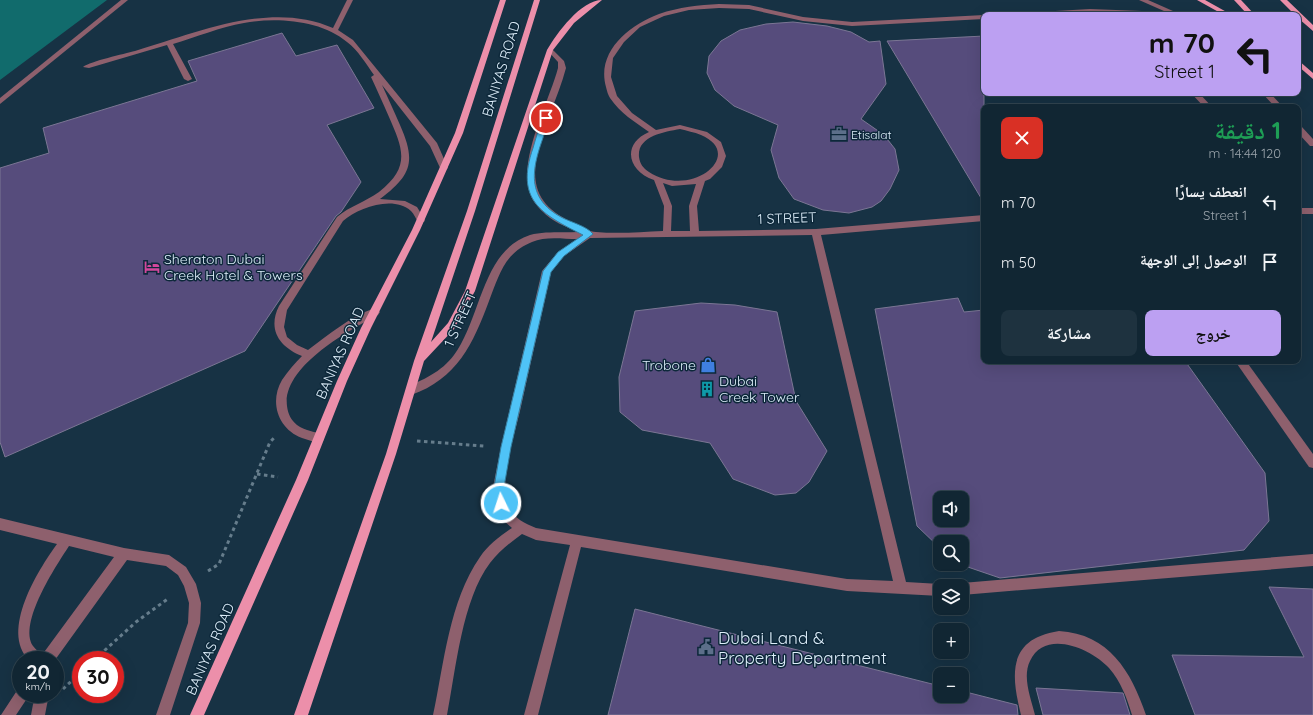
<!DOCTYPE html>
<html lang="ar">
<meta charset="utf-8">
<style>
:root{--surface:#112633;--page:#1e323f;--text:#f1f3f6;--muted:#9ca5ac;--line:#30434e;--accent:#bca0f2}
body{margin:0;font-family:Quicksand,"Noto Naskh Arabic",sans-serif;background:var(--page);color:var(--text);direction:rtl;height:100vh;display:flex;flex-direction:column;font-size:15px;white-space:nowrap}
*{box-sizing:border-box;margin:0}
p{font-size:13px;color:var(--muted)}
.icon{flex:none;width:22px;height:22px;fill:none;stroke:currentColor;stroke-width:2;stroke-linecap:round;stroke-linejoin:round}
.map{position:relative;flex:1;overflow:hidden;direction:ltr}
.side{position:absolute;left:981px;top:104px;width:320px;height:260px;display:flex;flex-direction:column;background:var(--surface);border-radius:8px;box-shadow:0 4px 16px #0002,0 0 0 1px var(--line);direction:rtl}
.side>*{flex:none}
.banner{position:absolute;left:981px;top:12px;width:320px;height:84px;border-radius:8px;box-shadow:0 4px 16px #0002,0 0 0 1px var(--line);direction:rtl;background:#bca0f2;color:#111;overflow:hidden}
.buttons{position:absolute;left:933px;top:491px;display:grid;gap:8px}
.buttons a{display:grid;place-items:center;width:36px;height:36px;border-radius:8px;background:var(--surface);box-shadow:0 4px 16px #0002,0 0 0 1px var(--line);font-size:20px}
.speed{position:absolute;left:12px;top:651px;display:flex;gap:8px;font-size:20px;font-weight:700;text-align:center}
.speed>*{display:grid;place-content:center;width:52px;height:52px;border-radius:50%;background:var(--surface);box-shadow:0 4px 16px #0002,0 0 0 1px var(--line);line-height:1}
.speed small{font-size:10px;font-weight:400}
.speed .limit{border:6px solid #d22;background:#fff;color:#111}
.pin{position:absolute;display:grid;place-items:center;width:34px;height:34px;color:#fff;margin:-17px;border:2px solid #fff;border-radius:50%;box-shadow:0 1px 4px #0007}
.me{position:absolute;width:44px;margin:-22px;rotate:356deg;stroke-linejoin:round;filter:drop-shadow(0 0 3px #0008)}
.turn{display:flex;align-items:center;gap:14px;height:84px;padding:0 20px;font-size:18px}
.turn .icon{width:52px;height:52px;stroke-width:2.5}
.turn b{display:block;font-size:28px;line-height:34px}
.round{display:grid;place-items:center;flex:none;width:42px;height:42px;border-radius:8px;background:var(--page)}
.headline{display:flex;align-items:center;justify-content:space-between;height:68px;padding:0 20px}
h1{font-size:24px;font-weight:700;line-height:30px;color:#1e9e55}
.button{display:flex;gap:8px;margin-top:auto;padding:8px 20px}
.button a{flex:1;height:46px;border-radius:8px;background:var(--accent);color:#111;font-size:16px;font-weight:700;line-height:46px;text-align:center}
.button a+a{background:var(--page);color:var(--text)}
ul{padding:0;list-style:none}
li{display:flex;align-items:center;gap:12px;height:60px;padding:0 20px}
li div{flex:1}
li b{display:block;font-size:15px}
li em{font-style:normal}
.map>svg:first-child{display:block}
.water{fill:#116b6c}
.building{fill:#564c7c;stroke:#7b7694;fill-rule:evenodd}
.lines{fill:none;stroke-linecap:round;stroke-linejoin:round}
.path{stroke:#667d8c;stroke-width:3;stroke-dasharray:3.5 3.5;stroke-linecap:butt}
.minor{fill:#8e606d;fill-rule:evenodd}
.major{fill:#ec8faa;fill-rule:evenodd}
.route{fill:#4fc3f7;stroke:#337fa1}
.labels{text-anchor:middle;dominant-baseline:central;stroke-width:3;stroke-linejoin:round;paint-order:stroke}
.far-poi-label{font-size:12px;fill:#deeefa;stroke:#0d283a;text-anchor:start}
.street-label{font-size:14px;fill:#deeefa;stroke:#0d283a}
.poi-label{font-size:14px;fill:#deeefa;stroke:#0d283a;text-anchor:start}
.near-poi-label{font-size:17px;fill:#deeefa;stroke:#0d283a;text-anchor:start}
</style>
<div class="map">
<svg width="1313" height="715" viewBox="0 0 1313 715">
<rect width="100%" height="100%" fill="#173244"/>
<!-- water -->
<path class="water" d="M0,0H107L0,80Z"/>
<!-- building -->
<g class="building">
<path d="M793,22L827,26L851,32L869,42L880,41L886,84L861,119L884,135L895,149L899,170L890,189L881,201L872,207L849,213L823,210L794,199L779,178L771,150L778,125L734,106L715,90L707,73L709,56L721,41L740,30L766,24Z"/>
<path d="M282,33L296,56L337,45L374,108L327,125L361,182L341,212L336,216L245,351L5,457L0,442V168L49,153L43,128L197,81L188,61Z"/>
<path d="M984,36V203L887,41Z"/>
<path d="M958,298L964,312L984,310V361H1185L1265,473L1269,521L1244,550L1000,578L959,564H962V542H940V548L917,526L875,309ZM940,498H962V520H940Z"/>
<path d="M701,303L735,305L777,312L796,401L827,451L809,482L796,493L775,495L733,479L710,443L642,430L620,412L619,377L635,311Z"/>
<path d="M1269,587L1313,589V715H1195L1172,655L1304,657Z"/>
<path d="M635,609L940,686V696H962V691L1017,705L1018,715H608Z"/>
<path d="M1036,688L1123,693L1130,715H1043Z"/>
</g>
<g class="lines">
<!-- path -->
<g class="path">
<path d="M417,441L484,446"/>
<path d="M257,474L278,477"/>
<path d="M208,571L219,564L270,442L274,438"/>
<path d="M94,660L136,622L169,598"/>
<path d="M63,689L81,672"/>
</g>
<!-- minor -->
<g class="minor">
<path d="M121,0H128L0,104V98Z"/>
<path d="M347,0H353L338,30L353,40L437,143L448,168L444,171L441,170L430,146L382,85C388,98 394,111 400,125C416,161 412,175 380,199L405,201L417,207L425,220L424,222H418C416,219 414,214 411,211C393,195 358,208 343,221L287,310L284,327L287,337L297,345L308,350C328,335 351,316 375,308L380,312L378,315C349,330 282,367 287,406C288,414 291,420 297,425C305,431 314,431 323,435L324,438L323,441C316,444 309,440 302,438C278,429 269,402 282,380C288,371 295,363 302,356C280,347 267,330 279,306L337,217C350,206 365,202 379,192C411,167 403,149 389,117C383,103 377,90 371,77L374,75C366,64 358,50 347,42C321,20 276,17 244,23C220,27 197,37 173,44L192,79L188,81L184,79L167,45L89,68L83,67C91,61 124,54 135,51C196,33 270,0 333,28Z"/>
<path d="M1139,0H1148L1182,15H1173Z"/>
<path d="M719,4L749,5L803,17L852,22L984,15V19L852,26L803,21L749,9L719,8L689,10L664,16L640,27L624,42L613,58L611,77L617,96L632,113L656,130L680,125L707,132L721,142L726,156L722,167L710,179L705,181L697,206L699,231L816,229L984,215V221L821,235L906,582L940,584L945,586H940V596L847,591L581,547L538,715H524L570,545L536,540L522,534C511,542 499,551 490,563C462,600 456,669 447,715H433C444,663 449,602 480,557C488,545 500,536 512,528L504,521L497,507L493,487L501,447L542,271L558,252L577,239C563,239 545,236 532,242C504,253 499,276 489,301C473,344 457,379 411,395L407,394L406,391C409,384 424,380 431,375C440,370 448,363 454,355C481,319 482,250 530,235C545,231 563,233 579,232C566,227 551,221 542,211C538,207 533,201 531,196C516,163 549,102 558,68V62L548,51V49H552L564,61L566,68C558,99 541,129 536,161C531,195 547,211 576,224C582,227 590,232 596,232C618,234 641,232 663,231L664,206L654,180C628,172 621,144 649,132C635,122 620,113 610,98C608,95 607,91 606,87C596,52 629,25 659,14C679,7 699,5 719,4ZM680,129C687,131 694,132 701,135C746,154 692,200 649,172C643,168 640,164 639,157C637,136 664,132 680,129ZM663,183L672,186L696,184L689,206L690,231H671L672,206ZM812,235L893,581L847,579L536,528C523,523 509,515 506,501C501,476 514,436 520,411C530,365 541,318 551,272L564,256L590,238Z"/>
<path d="M1090,9L1142,11L1163,15L1108,13L1018,15L1021,13Z"/>
<path d="M1191,93H1199L1212,107H1204Z"/>
<path d="M1262,93H1270L1283,107H1275Z"/>
<path d="M1298,126H1301L1313,139V146H1310L1298,133Z"/>
<rect x="1298" y="208" width="15" height="6"/>
<path d="M1235,361H1246L1313,454V468L1309,467Z"/>
<path d="M0,518L124,548L169,555L186,567L196,584L201,603L200,623L170,715H156L188,623L189,603L184,586L178,575L166,566L127,560L55,660H29C0,631 38,570 57,544L0,530ZM69,546L114,557L42,655C40,653 36,650 33,646C18,623 56,566 69,546Z"/>
<path d="M1313,554V566L962,595V586H957L962,583Z"/>
<path d="M1059,631C1109,634 1131,671 1146,715H1132C1127,698 1121,682 1109,668C1092,649 1045,628 1030,661C1022,677 1031,699 1035,715H1021C1011,675 1007,639 1059,631Z"/>
<path d="M21,688V694H30L16,715H1L18,689Z"/>
<path d="M35,694H49L45,715H31Z"/>
</g>
<!-- major -->
<g class="major">
<path d="M500,0H506L463,133L420,230L371,328L347,381L308,480L204,715H190L296,480L337,381L361,328L412,230L455,133Z"/>
<path d="M534,0H540L475,211L431,342L448,323L465,291L547,50C557,33 581,0 602,0L574,23L553,50L475,291L454,329L424,361L396,454L308,715H294L386,454L414,361L467,211Z"/>
<path d="M1197,0H1205L1232,15H1224Z"/>
<path d="M1234,0H1241L1255,15H1248Z"/>
<path d="M1280,0H1287L1313,25V31L1298,18V15H1295Z"/>
<path d="M1298,60L1313,73V79L1298,66Z"/>
</g>
</g>
<!-- route -->
<path class="route" d="M544,116L550,118C538,154 517,193 561,217C570,222 587,226 593,234L564,256L551,272L511,447L504,487L506,503L504,506L501,508L497,506L494,487L501,447L543,271L558,252L583,235C541,214 515,200 533,148C536,138 539,126 544,116Z"/>
<!-- icons -->
<defs>
<symbol id="office-bare" viewBox="-9 -9 18 18"><path d="M-6-3h4V-5.5h4V-3h4V5H-6ZM-1-4.5V-3h2v-1.5ZM-6 0V1H6V0Z" fill="#5c6f8a" stroke="#0d283a" stroke-width="2.5" paint-order="stroke"/></symbol>
<symbol id="hotel-bare" viewBox="-9 -9 18 18"><path d="M-6-4.5h1.5V1H6V5H4.5V3h-9V5H-6ZM-4 0a1.8 1.8 0 1 1 3.6 0ZM.5 0V-2.5h3Q6-2.5 6 0Z" fill="#d1479c" stroke="#0d283a" stroke-width="2.5" paint-order="stroke"/></symbol>
<symbol id="shop-bare" viewBox="-9 -9 18 18"><path d="M-5-2.5h2.3a2.7 3.5 0 0 1 5.4 0H5L5.5 6h-11ZM-1.5-2.5h3a1.5 2.3 0 0 0-3 0Z" fill="#3f7fe0" stroke="#0d283a" stroke-width="2.5" paint-order="stroke"/></symbol>
<symbol id="building-bare" viewBox="-9 -9 18 18"><path d="M-4-6H4V6H1V3H-1V6H-4ZM-2.5-4.3h1.7v1.8h-1.7ZM.8-4.3h1.7v1.8H.8ZM-2.5-1h1.7V.8h-1.7ZM.8-1h1.7V.8H.8Z" fill="#0f9aa8" stroke="#0d283a" stroke-width="2.5" paint-order="stroke"/></symbol>
<symbol id="civic-bare" viewBox="-9 -9 18 18"><path d="M-.6-6.5H3V-4.5H.6V-3L4-1V1h2V6H-6V1h2V-1L-.6-3ZM-1.2 2.5V6h2.4V2.5Z" fill="#5c6f8a" stroke="#0d283a" stroke-width="2.5" paint-order="stroke"/></symbol>
</defs>
<g fill-rule="evenodd">
<use href="#office-bare" x="828" y="123" width="22" height="22"/>
<use href="#hotel-bare" x="141" y="256" width="22" height="22"/>
<use href="#shop-bare" x="697" y="354" width="22" height="22"/>
<use href="#building-bare" x="696" y="378" width="22" height="22"/>
<use href="#civic-bare" x="695" y="636" width="22" height="22"/>
</g>
<g class="labels">
<!-- far-poi labels -->
<g class="far-poi-label">
<text x="851" y="134">Etisalat</text>
</g>
<!-- street labels -->
<g class="street-label">
<text transform="translate(501 69) rotate(-73)">BANIYAS ROAD</text>
<text transform="translate(787 218) rotate(-2)">1 STREET</text>
<text transform="translate(460 319) rotate(-66)">1 STREET</text>
<text transform="translate(340 353) rotate(-66)">BANIYAS ROAD</text>
<text transform="translate(210 649) rotate(-66)">BANIYAS ROAD</text>
</g>
<!-- poi labels -->
<g class="poi-label">
<text x="164" y="259">Sheraton Dubai<tspan x="164" dy="16">Creek Hotel &amp; Towers</tspan></text>
<text x="696" y="365" text-anchor="end">Trobone</text>
<text x="719" y="381">Dubai<tspan x="719" dy="16">Creek Tower</tspan></text>
</g>
<!-- near-poi labels -->
<g class="near-poi-label">
<text x="718" y="637">Dubai Land &amp;<tspan x="718" dy="20">Property Department</tspan></text>
</g>
</g>
</svg>
<div class="buttons">
<a><svg class="icon" aria-label="sound" viewBox="0 0 24 24"><path d="M4 9h4l5-4v14l-5-4H4zM17 9q2 3 0 6"/></svg></a>
<a><svg class="icon" aria-label="search" viewBox="0 0 24 24"><circle cx="10" cy="10" r="6"/><path d="M15 15l6 6"/></svg></a>
<a><svg class="icon" aria-label="layers" viewBox="0 0 24 24"><path d="M12 4l9 5-9 5-9-5zM3 14l9 5 9-5"/></svg></a>
<a>+</a>
<a>−</a>
</div>
<div class="speed"><div>20<small>km/h</small></div><div class="limit">30</div></div>
<div class="pin" style="left:546px;top:118px;background:#d93025"><svg class="icon" aria-label="arrive" viewBox="0 0 24 24"><path d="M6 21V4h12l-3 4 3 4H6"/></svg></div>
<svg class="me" style="left:501px;top:503px" viewBox="-20 -20 40 40"><circle r="17" fill="#4fc3f7" stroke="#fff" stroke-width="3"/><path d="M0-11L8 9 0 5-8 9z" fill="#fff"/></svg>
<div class="banner">
<div class="turn"><svg class="icon" aria-label="left" viewBox="0 0 24 24"><path d="M17 20v-9H6M10 6l-5 5 5 5"/></svg><div><b>70 m</b>1 Street</div></div>
</div>
<section class="side">
<div class="headline"><div><h1>1 دقيقة</h1><p>120 m · 14:44</p></div><a class="round" style="background:#d93025;color:#fff"><svg class="icon" aria-label="close" viewBox="0 0 24 24"><path d="M6 6l12 12M18 6L6 18"/></svg></a></div>
<ul>
<li><svg class="icon" aria-label="left" viewBox="0 0 24 24"><path d="M17 20v-9H6M10 6l-5 5 5 5"/></svg><div><b>انعطف يسارًا</b><p>1 Street</p></div><em>70 m</em></li>
<li><svg class="icon" aria-label="arrive" viewBox="0 0 24 24"><path d="M6 21V4h12l-3 4 3 4H6"/></svg><div><b>الوصول إلى الوجهة</b></div><em>50 m</em></li>
</ul>
<div class="button"><a>خروج</a><a>مشاركة</a></div>
</section>
</div>
